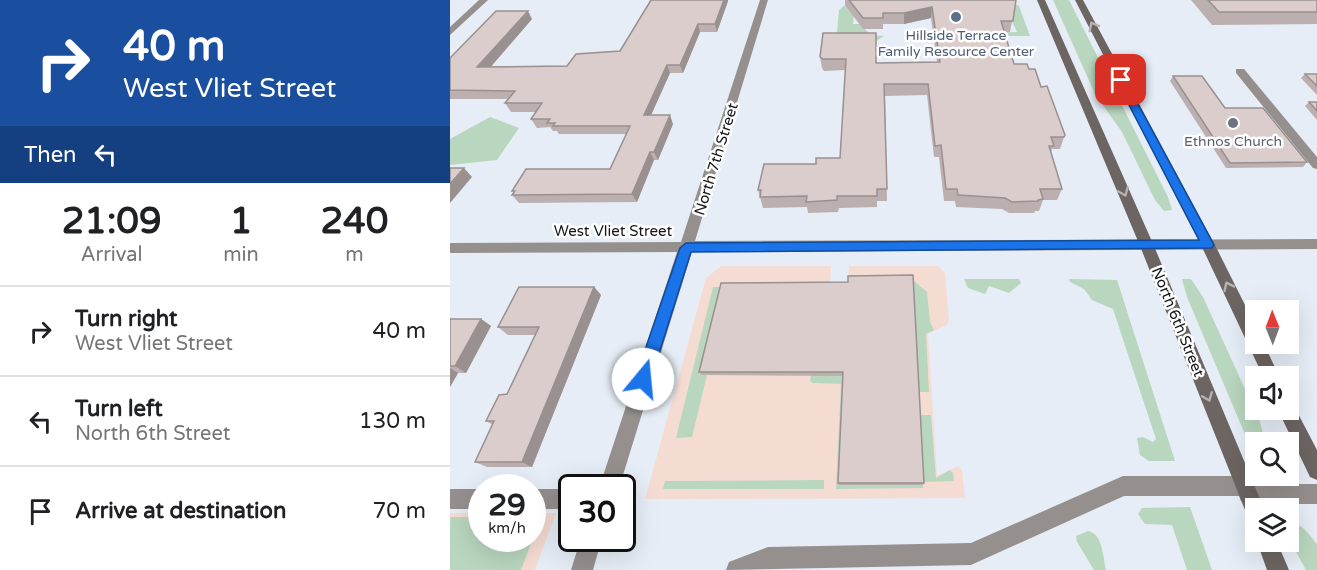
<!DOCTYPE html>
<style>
:root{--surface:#fff;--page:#f6f6f6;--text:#202124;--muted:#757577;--line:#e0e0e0}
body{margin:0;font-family:"Varela Round",sans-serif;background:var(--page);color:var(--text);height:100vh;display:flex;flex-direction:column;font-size:22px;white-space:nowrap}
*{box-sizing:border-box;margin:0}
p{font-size:20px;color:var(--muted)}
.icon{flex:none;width:33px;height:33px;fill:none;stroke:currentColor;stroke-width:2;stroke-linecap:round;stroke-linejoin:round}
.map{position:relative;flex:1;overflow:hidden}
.details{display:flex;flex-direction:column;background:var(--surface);width:450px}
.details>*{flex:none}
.guide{background:#1a4fa0;color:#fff;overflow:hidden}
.needle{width:39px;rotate:359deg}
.fabs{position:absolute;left:795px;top:300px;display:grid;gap:12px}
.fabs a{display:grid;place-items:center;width:54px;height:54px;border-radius:0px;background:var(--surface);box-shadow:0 6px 24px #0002;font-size:30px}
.speed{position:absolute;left:18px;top:474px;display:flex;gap:12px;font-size:30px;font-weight:700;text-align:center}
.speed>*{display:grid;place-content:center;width:78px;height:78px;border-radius:50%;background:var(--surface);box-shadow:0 6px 24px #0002;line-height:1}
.speed small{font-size:15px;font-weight:400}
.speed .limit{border:3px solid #111;border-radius:9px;background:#fff;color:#111}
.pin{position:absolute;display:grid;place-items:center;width:51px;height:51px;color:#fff;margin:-26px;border-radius:12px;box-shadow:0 3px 9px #0006}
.me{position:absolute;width:66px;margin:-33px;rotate:17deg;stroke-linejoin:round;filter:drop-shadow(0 0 4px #0008)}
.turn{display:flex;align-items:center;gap:21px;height:126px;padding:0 24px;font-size:27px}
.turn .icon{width:78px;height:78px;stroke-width:2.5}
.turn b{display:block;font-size:42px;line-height:51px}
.then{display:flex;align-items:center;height:57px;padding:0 24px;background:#0003;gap:12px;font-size:22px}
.eta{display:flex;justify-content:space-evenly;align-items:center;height:102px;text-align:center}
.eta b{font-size:36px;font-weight:700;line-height:42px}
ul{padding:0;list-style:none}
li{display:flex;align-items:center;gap:18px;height:90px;padding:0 24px;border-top:2px solid var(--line)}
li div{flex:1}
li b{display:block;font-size:22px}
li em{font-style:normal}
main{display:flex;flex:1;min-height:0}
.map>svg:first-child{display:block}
.commercial{fill:#f5dcd3}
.green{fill:#b9d6be}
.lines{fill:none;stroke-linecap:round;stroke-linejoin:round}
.lane{fill:#95908e;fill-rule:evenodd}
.street{fill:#95908e;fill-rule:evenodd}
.secondary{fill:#6c6562;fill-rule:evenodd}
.wall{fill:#bbb0af}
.shaded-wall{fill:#99908f}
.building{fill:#dacdcc;stroke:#99908f;stroke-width:1.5}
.oneway{stroke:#b6b2b0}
.route{fill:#1a73e8;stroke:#114b97;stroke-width:1.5}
.service-dot{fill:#5c6f8a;stroke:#fff;stroke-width:2}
.worship-dot{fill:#6b7280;stroke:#fff;stroke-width:2}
.labels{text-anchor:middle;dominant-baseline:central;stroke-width:5;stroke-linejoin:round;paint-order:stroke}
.far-service-label{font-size:14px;fill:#4e5e75;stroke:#fff}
.far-worship-label{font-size:14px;fill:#5b616d;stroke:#fff}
.street-label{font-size:15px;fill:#141619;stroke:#fff}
</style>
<main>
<section class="details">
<div class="guide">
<div class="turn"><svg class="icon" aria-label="right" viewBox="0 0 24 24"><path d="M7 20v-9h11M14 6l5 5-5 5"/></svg><div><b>40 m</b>West Vliet Street</div></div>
<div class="then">Then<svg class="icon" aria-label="left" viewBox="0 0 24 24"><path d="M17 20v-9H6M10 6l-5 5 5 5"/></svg></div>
</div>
<div class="eta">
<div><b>21:09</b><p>Arrival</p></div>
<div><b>1</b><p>min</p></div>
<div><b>240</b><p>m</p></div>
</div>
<ul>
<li><svg class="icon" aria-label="right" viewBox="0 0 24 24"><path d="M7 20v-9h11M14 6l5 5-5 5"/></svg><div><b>Turn right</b><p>West Vliet Street</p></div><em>40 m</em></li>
<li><svg class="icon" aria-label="left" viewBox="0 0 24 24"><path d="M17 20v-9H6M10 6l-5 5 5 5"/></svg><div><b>Turn left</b><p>North 6th Street</p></div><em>130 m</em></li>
<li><svg class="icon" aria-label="arrive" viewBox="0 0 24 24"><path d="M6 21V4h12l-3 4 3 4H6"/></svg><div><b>Arrive at destination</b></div><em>70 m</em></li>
</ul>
</section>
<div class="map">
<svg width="867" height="570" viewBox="0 0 867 570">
<rect width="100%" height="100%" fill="#e6edf6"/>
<!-- commercial -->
<g class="commercial">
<path d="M271,266H381L380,289H398L399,266H488L495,273L499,320L497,325L478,334L487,476L508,466L512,470L515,498L195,499L256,278Z"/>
<path d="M0,513H31L32,538H82L83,513H106L85,570H0Z"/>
</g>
<!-- green -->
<g class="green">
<path d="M603,0H619L718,197L722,210L714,211L705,200L672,132L645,94Z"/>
<path d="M565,4L569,6L580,36H542L541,33L567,32L562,21Z"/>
<path d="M395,5L404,14L403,24H412C415,33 424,36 434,36L423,43L387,32L389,10Z"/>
<path d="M40,117L69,128L47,160L0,165V139Z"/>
<path d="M514,279H569L571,283L559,293L539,286L535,294L518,288Z"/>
<path d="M619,279L667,280L725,461H699L690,455L687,438L693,437L703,442L706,439L663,309L642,300L634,289L620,282Z"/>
<path d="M732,279H741L753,297L810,422L815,442H806L805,458L737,297Z"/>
<path d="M463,280L477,292L480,322L484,330L476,334L479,392H469Z"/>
<path d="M263,287H273L252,375H257L242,437L226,438Z"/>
<path d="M361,375H394L389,485H473V488L386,489L391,384L363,383L360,381Z"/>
<path d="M470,415H481L486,478L500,470L503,473L504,481L473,482Z"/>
<path d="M374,480V489H213L215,481Z"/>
<path d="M740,507L762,570H737L722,525L695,524L688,514L692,508Z"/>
<path d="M0,517H31L32,538H82L83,517H91L71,570H0Z"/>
<path d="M841,523C852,523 860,536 867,544V570H856L839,539V524Z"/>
<path d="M638,531C653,534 653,557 656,570H644L627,542L626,536Z"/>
</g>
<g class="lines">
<!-- lane -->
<g class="lane">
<path d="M786,69H794L867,157V169L863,168L786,73Z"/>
<path d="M673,476H794L801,479L803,484H867V504H798L791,501L789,496H674L521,565L276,570L279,562L318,547L521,543Z"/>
<rect x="0" y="489" width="32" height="20"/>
<rect x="82" y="489" width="40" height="20"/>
</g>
<!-- street -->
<g class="street">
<path d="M29,0H38L0,35V27Z"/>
<path d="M310,0H318L245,241L867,239V249L242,252L169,488H149L227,252L0,253V243L231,242Z"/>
<path d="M131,538H152L143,570H121Z"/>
</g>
<!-- secondary -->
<g class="secondary">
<path d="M587,0H595L704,246L813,506L814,508H806V523L799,520L690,246Z"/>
<path d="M625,0H633L765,245L806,327V344H814L829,376H813L751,245Z"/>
<path d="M838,402L843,404L867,450V480L860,477L828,410H838Z"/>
<path d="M807,542H827L839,570H817Z"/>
</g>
</g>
<!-- wall -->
<g class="wall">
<path d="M201,0H278V1L267,32H250L233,73H220L201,115L223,124L208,160H204L187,202L69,203L62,195L64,192L62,191L160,169L176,134H109L107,131H103L100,127L87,128L81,119L86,112H61L55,103L59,99H0V58L82,19L40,67L117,66L170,51Z"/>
<path d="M395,0H566L560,32L554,33L564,64L579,69L591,87L614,137L610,149H602L601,153L612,189L607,200H593L589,211H585L584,213H559L552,209L506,207L505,201H494L489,157H484L477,95L435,96L437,201H427V207L389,208L388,212L358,213L357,207L313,208L308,190L366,164L390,158L395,70L374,71L372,68L370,57L373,33L426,63L487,62L481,18L454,24H433V29H413L395,5Z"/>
<path d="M741,0H867V24L762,25Z"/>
<path d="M855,74H867V95L851,78Z"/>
<path d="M723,76L775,108L857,162L853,167L776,168L720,81Z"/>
<path d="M859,102H867V120L855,106Z"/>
<path d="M398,282L474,483L473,485H389L388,483L393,376L252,375L249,372Z"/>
<path d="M144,287L151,295L82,467H37L25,462L43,425L36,421L57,394L85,335H58L48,327Z"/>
<path d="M0,319H31L41,326L16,373H8L0,387Z"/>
</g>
<!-- shaded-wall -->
<g class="shaded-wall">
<path d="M274,0H278V1L267,32L265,24Z"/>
<path d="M482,7L481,18L454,24V13Z"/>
<path d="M78,11L82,19L33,76L27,67Z"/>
<path d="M248,24L250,32L233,73L230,65Z"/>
<path d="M217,65L220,73L197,124L194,115Z"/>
<path d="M220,115L223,124L208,160L204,152Z"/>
<path d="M200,152L204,160L187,202L182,194Z"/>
<path d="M14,168L22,177L0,203V184Z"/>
<path d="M144,287L151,295L82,467L72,462Z"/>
<path d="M31,319L41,326L16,373L5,366Z"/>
<path d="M0,368L8,373L0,387Z"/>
</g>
<!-- building -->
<g class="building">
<path d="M201,0H274L265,24H248L230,65H217L194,115H220L204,152H200L182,194L62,195L65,191H62L76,169H160L180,126H103L105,123H97L100,119H81L92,103H55L65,91L0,90V58L46,11H78L27,67L117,66L126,54L170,51Z"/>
<path d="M399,0H566L563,21H551L564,64H577L579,69H585L591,87L597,86L615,135L614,137H601L604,146H599L612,189H590L593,199L588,200V201L562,202L555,198L508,195L507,189H496L491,145L485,146L478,84H434L437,189H427V196H387V200L356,202L357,196L310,197L311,190H308L314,164H366V158H390L396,59H373L370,57L373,33H426V63L490,62L482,7L454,13H433V18H413Z"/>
<path d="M758,0H867V12H769Z"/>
<path d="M855,74H867V86Z"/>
<path d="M723,76H752L775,108H813L857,162L780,163Z"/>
<path d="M859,102H867V111Z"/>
<path d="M0,168H14L0,184Z"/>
<path d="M463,275L474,483H388L393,372H249L271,283L398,282V276Z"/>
<path d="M69,287H144L72,462H25L44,421H36L49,395L57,394L89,327H48Z"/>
<path d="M0,319H31L5,366H0Z"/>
</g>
<!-- one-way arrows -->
<defs><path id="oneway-chevron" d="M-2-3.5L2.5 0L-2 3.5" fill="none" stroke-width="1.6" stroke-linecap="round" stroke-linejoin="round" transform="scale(1.5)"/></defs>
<g class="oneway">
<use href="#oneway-chevron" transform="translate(643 26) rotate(-118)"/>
<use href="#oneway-chevron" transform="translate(674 192) rotate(67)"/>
<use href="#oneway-chevron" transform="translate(778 286) rotate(-116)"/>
<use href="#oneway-chevron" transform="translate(758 397) rotate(68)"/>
</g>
<!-- route -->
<path class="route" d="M667,78L675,80L764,245L762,248L241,252L201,379L198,384L193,387L187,384L185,379L230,248L236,243L749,240L666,80Z"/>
<!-- markers -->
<circle class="service-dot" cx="506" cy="17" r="6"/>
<circle class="worship-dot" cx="783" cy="123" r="6"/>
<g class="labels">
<!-- far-service labels -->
<g class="far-service-label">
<text x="506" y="35">Hillside Terrace<tspan x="506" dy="16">Family Resource Center</tspan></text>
</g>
<!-- far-worship labels -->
<g class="far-worship-label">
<text x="783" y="141">Ethnos Church</text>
</g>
<!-- street labels -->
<g class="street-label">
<text transform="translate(266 159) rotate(-73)">North 7th Street</text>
<text x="163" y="231">West Vliet Street</text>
<text transform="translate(728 322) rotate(68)">North 6th Street</text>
</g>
</g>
</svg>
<div class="fabs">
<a><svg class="needle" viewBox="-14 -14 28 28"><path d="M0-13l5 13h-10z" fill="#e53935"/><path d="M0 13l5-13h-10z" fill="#757577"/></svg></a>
<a><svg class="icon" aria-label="sound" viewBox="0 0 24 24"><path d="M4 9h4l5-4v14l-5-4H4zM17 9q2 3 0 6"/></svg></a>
<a><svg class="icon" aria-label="search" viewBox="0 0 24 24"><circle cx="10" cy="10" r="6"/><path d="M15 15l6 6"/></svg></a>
<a><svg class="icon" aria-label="layers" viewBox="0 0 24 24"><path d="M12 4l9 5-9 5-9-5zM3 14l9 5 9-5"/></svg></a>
</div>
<div class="speed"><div>29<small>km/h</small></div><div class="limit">30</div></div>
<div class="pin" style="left:671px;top:80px;background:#d93025"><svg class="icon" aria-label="arrive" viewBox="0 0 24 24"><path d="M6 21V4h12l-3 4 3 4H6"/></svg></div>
<svg class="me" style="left:193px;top:379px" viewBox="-20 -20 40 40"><circle r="19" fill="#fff"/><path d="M0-13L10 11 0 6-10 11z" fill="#1a73e8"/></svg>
</div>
</main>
